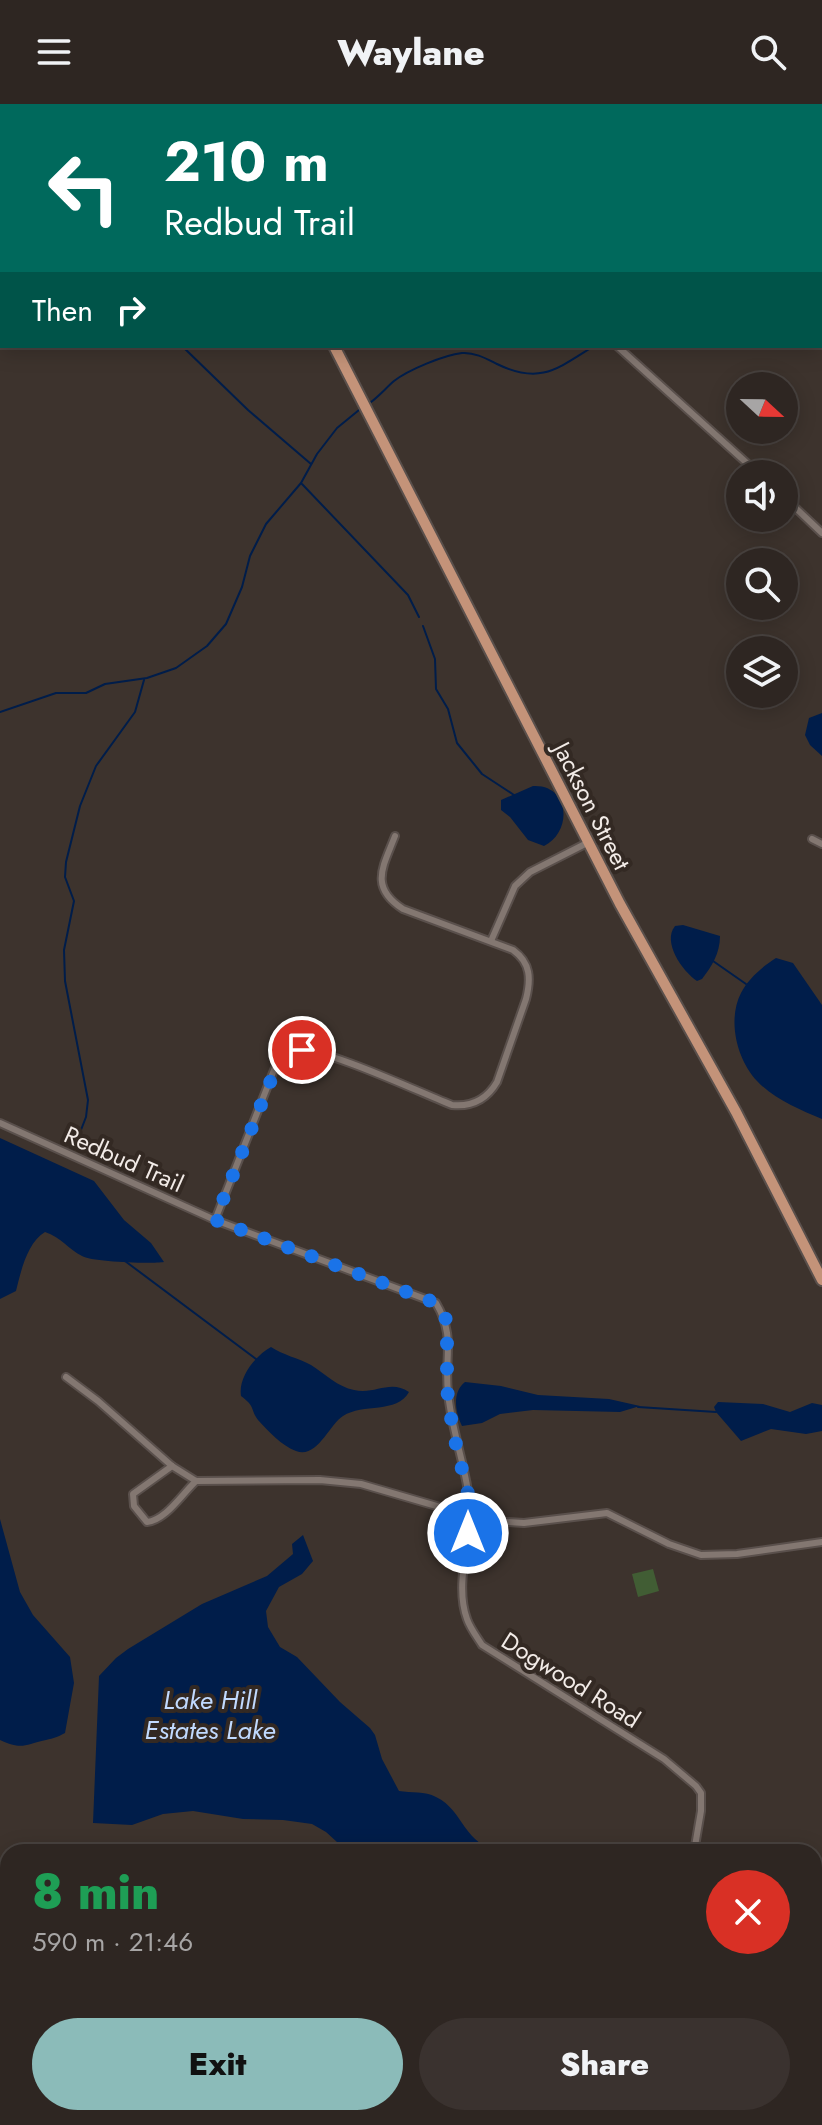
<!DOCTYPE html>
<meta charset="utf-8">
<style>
:root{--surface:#2e2622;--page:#3a322f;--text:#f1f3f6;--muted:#a7a5a5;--line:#494340;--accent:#8bbbb9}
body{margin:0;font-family:Jost,sans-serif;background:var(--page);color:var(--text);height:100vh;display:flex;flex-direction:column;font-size:30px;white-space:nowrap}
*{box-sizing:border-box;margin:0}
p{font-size:26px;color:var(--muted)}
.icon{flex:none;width:44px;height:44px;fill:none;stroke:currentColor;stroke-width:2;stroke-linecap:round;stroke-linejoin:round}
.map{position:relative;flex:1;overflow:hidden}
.details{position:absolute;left:0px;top:1740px;width:822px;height:282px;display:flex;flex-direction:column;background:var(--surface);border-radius:24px 24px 0 0;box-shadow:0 4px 20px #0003,0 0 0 2px var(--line)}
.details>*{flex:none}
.guide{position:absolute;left:0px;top:0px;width:822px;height:244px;box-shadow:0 4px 20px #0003,0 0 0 2px var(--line);background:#00695c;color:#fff;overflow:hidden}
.needle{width:52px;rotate:112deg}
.fabs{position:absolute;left:726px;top:268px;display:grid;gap:16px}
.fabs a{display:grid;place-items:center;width:72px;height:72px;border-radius:50%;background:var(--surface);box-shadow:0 4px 20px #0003,0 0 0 2px var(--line);font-size:40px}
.pin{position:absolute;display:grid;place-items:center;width:68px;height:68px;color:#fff;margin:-34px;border:4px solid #fff;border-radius:50%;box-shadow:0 2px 8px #0007}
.me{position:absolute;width:88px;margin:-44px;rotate:0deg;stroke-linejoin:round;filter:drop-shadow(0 0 6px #0008)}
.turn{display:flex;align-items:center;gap:28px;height:168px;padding:0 32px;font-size:36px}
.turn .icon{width:104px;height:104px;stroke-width:2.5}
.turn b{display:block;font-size:56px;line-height:68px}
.then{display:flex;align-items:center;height:76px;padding:0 32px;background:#0003;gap:16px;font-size:30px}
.round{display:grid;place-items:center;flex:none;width:84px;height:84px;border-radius:42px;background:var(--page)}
.summary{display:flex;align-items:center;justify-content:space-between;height:136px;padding:0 32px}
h1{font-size:48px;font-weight:800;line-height:60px;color:#1e9e55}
.cta{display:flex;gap:16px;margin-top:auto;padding:16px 32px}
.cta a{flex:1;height:92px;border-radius:48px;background:var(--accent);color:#111;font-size:32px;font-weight:800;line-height:92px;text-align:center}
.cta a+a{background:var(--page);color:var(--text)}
header{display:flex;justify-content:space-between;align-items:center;height:104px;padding:0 32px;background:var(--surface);font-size:36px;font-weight:800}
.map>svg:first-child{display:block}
.green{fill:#415d34}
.water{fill:#001d4a}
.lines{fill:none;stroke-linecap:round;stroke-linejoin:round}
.stream{stroke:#001d4a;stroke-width:2}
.street-casing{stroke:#5a504c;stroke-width:10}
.primary-casing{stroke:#5a504c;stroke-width:14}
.street{stroke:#837771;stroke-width:6}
.primary{stroke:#c49379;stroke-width:10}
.route{stroke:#1a73e8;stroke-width:14;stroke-dasharray:0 25.2}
.labels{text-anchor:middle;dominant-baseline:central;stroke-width:8;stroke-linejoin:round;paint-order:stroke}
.street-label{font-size:24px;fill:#f2ebe7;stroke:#332923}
.water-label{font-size:26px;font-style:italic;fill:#c1daff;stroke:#332923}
</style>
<header><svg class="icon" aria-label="menu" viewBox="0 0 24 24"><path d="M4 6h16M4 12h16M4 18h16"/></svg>Waylane<svg class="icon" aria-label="search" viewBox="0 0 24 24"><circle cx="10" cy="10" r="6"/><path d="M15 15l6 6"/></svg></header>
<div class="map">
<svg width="822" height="2021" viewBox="0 0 822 2021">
<rect width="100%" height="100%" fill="#3d332d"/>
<!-- green -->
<path class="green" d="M653,1465L659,1487L638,1493L632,1470Z"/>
<!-- water -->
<g class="water">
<path d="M822,609V652L810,641L805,631L809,614Z"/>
<path d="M533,682C570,680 573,728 544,742L528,736L510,713L501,706V696Z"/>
<path d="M683,821L720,832C720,849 712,862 702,875L697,877C682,867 662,838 675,822Z"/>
<path d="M776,854L793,859L822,901V1015C800,1006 774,995 757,977C737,956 727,916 741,889C748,875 763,862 776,854Z"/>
<path d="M0,1034L94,1077L124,1116L151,1139L164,1158C151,1160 91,1158 82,1152C68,1145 61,1133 45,1128C27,1139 21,1167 16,1187L0,1195Z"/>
<path d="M271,1243C283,1251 298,1254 311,1261C325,1270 338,1283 354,1286C375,1291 390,1275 409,1288C397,1310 363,1299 343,1312C329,1321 317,1355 296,1347C282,1342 268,1327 258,1316C250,1305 256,1303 241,1292C238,1273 255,1252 271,1243Z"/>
<path d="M465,1278L501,1282L538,1291L609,1295L640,1302L620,1308L533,1306L500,1310L482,1319L462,1322C455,1308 452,1288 465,1278Z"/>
<path d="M718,1298L763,1300L790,1308L812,1299L822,1301V1327L806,1330L771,1325L741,1337L716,1308L714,1303Z"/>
<path d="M0,1415L20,1488L33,1511L70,1553L74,1579L65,1629C58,1633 54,1634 46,1636C24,1641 22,1646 0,1636Z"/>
<path d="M303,1431L313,1457L302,1470L279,1483L266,1507L268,1523L280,1543L297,1553L340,1598L370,1624L375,1631L382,1655L399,1687C411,1689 425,1687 436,1693C465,1707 462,1741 503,1748H348L326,1728L312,1720L283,1716L243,1715L193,1707L163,1710L132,1721L93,1719L99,1572L116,1554L128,1545L202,1500L267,1472L293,1450L292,1440Z"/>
</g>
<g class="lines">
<!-- stream -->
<g class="stream">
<path d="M726,2L728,0"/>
<path d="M182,242L248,306L311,360"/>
<path d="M371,298C379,292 386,284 394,277C408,266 444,251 462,249C475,248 487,255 497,260C540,281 557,265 594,242"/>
<path d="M302,380L408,491L419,513"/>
<path d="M423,522L435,555L436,585L448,605L457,639L482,670L514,691"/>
<path d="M0,608L56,589H86L105,580L147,574L176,564L207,542L226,520L242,483L250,452L266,420L301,379L317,350L337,324L359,306"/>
<path d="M713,857L746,880"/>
<path d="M74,1044L86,1013L88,996L65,877L64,846L74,797L65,773L66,758L80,702L96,662L135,608L144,576"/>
<path d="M125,1157L256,1255"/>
<path d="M638,1303L716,1308"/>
<path d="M616,2014L617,2021"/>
</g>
<defs>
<g id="street">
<path d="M373,0L375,2"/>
<path d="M493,0L495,2"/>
<path d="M617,242L759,370"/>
<path d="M784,393L822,429"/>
<path d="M812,735L822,740"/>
<path d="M491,837L515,782L530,768L589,738"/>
<path d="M0,1019L215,1116L436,1199C456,1233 444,1253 448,1288C451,1327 470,1374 470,1410C469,1443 455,1482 467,1515C470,1524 477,1533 482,1541L664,1655L696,1682L701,1689V1707L694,1748"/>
<path d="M215,1116L274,966C279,956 283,947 295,946C322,942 421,989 452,1001C472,1003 487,995 497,978L526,895C531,875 531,859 513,846L403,805C369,783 383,763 395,732"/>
<path d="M66,1273L98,1297L172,1362L196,1377L320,1376L361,1380L488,1417L524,1419L607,1409L669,1440L701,1451L737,1450L822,1438"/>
<path d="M172,1362L133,1390L134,1402L147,1418C166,1416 182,1390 196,1377"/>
<path d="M0,1907L8,1898"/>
<path d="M504,2014L505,2021"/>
<path d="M177,2021L187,2017L202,2021"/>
<path d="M637,2021L638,2014"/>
</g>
<g id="primary">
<path d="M212,0L213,2"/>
<path d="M334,242L620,800L736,1008L822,1176"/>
</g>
</defs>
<!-- street casing -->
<use href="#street" class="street-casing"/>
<!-- primary casing -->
<use href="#primary" class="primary-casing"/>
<!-- street -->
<use href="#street" class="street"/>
<!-- primary -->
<use href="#primary" class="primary"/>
</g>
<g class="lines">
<!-- route -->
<path class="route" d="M302,946L284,949L279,956L215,1116L436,1199L447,1217V1285L453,1328L469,1394L468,1429"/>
</g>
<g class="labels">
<!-- street labels -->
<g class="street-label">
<text transform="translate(592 702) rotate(63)">Jackson Street</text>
<text transform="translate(124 1055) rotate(24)">Redbud Trail</text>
<text transform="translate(571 1576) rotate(32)">Dogwood Road</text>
</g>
<!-- water labels -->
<g class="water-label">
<text x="210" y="1596">Lake Hill<tspan x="210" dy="30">Estates Lake</tspan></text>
</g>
</g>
</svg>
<div class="fabs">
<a><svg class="needle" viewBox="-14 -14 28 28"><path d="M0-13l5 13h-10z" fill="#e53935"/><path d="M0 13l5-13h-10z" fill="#a7a5a5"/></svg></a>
<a><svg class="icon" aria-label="sound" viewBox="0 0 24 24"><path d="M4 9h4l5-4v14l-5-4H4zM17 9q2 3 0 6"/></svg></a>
<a><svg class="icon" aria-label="search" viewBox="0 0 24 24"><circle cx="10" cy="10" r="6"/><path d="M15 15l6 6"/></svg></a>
<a><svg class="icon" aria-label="layers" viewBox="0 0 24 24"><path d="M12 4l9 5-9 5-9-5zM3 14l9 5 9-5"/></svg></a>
</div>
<div class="pin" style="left:302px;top:946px;background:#d93025"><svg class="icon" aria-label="arrive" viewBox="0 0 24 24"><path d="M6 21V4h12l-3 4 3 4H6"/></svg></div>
<svg class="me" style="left:468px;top:1429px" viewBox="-20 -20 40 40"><circle r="17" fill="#1a73e8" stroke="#fff" stroke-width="3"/><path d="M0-11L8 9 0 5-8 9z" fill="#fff"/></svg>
<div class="guide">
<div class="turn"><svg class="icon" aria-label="left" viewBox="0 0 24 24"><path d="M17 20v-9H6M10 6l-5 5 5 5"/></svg><div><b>210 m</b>Redbud Trail</div></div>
<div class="then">Then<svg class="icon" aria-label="right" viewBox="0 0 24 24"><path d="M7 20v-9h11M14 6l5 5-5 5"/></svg></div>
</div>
<section class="details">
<div class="summary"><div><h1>8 min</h1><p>590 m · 21:46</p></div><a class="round" style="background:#d93025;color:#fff"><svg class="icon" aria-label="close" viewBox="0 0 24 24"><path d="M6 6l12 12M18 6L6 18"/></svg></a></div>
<div class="cta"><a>Exit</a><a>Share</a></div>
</section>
</div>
